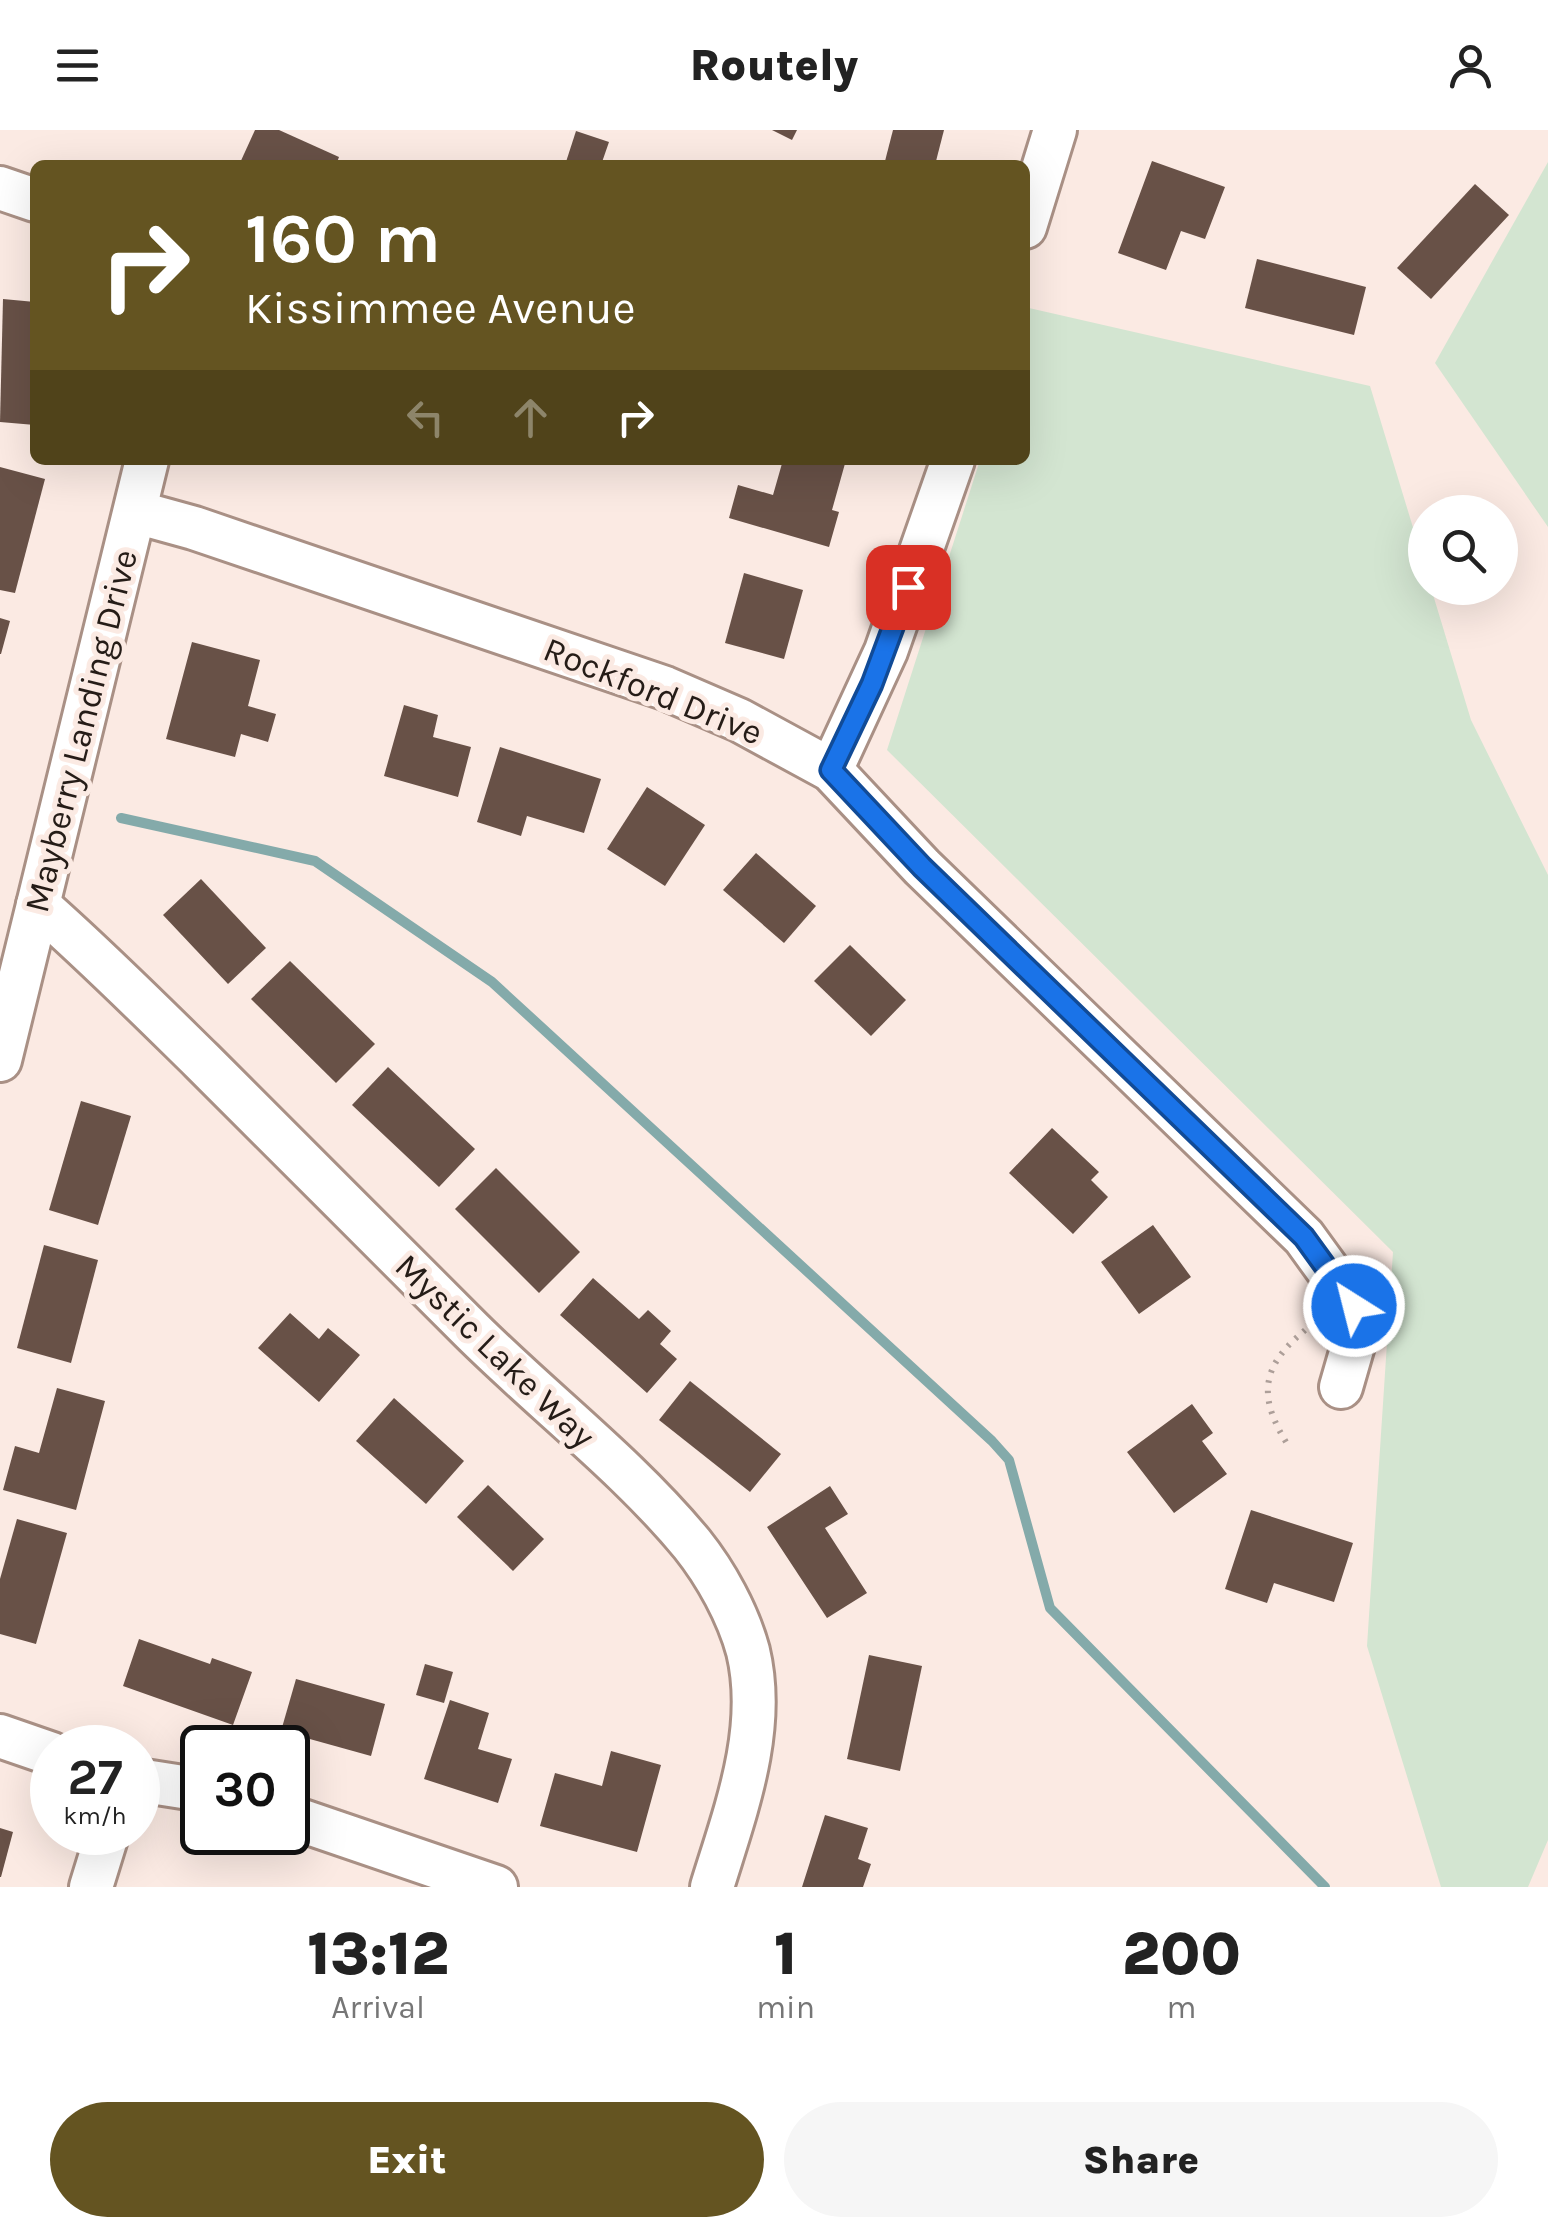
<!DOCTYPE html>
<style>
:root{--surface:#fff;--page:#f6f6f6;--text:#222;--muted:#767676;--accent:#645421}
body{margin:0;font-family:Karla,sans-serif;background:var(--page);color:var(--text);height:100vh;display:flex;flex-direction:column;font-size:38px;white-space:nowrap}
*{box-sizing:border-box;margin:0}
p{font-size:32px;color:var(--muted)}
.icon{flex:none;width:55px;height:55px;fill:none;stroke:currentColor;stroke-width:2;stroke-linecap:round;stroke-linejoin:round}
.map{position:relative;height:1757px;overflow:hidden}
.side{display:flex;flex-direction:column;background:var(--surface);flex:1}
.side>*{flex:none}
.hud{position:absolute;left:30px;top:30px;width:1000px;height:305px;border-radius:15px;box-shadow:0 10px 40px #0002;background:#645421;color:#fff;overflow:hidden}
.controls{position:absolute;left:1408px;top:365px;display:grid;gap:20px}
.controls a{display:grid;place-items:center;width:110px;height:110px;border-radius:50%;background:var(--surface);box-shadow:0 10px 40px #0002;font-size:50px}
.speed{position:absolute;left:30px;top:1595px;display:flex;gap:20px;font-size:50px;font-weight:700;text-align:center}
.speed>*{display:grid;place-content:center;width:130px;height:130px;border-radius:50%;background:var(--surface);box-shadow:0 10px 40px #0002;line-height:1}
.speed small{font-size:25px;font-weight:400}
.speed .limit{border:5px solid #111;border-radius:15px;background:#fff;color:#111}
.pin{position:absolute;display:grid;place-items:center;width:85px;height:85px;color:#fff;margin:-42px;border-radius:20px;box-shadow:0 5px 15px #0006}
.me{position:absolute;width:110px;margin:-55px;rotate:324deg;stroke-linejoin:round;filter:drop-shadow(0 0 8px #0008)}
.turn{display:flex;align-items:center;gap:35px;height:210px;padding:0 50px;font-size:45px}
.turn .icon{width:130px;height:130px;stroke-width:2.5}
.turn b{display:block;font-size:70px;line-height:85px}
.lanes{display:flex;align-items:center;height:95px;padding:0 50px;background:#0003;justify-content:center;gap:50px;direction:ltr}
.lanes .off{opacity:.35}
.eta{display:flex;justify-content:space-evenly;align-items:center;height:170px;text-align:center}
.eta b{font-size:60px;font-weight:800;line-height:70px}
.action{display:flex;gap:20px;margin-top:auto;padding:20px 50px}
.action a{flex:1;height:115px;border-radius:60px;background:var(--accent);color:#fff;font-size:40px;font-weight:800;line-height:115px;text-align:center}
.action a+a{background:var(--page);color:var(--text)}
header{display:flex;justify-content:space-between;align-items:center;height:130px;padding:0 50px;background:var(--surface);font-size:45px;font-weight:800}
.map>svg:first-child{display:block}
.green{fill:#d3e5d1}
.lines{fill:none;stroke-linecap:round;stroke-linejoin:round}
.stream{stroke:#84aaaa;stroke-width:10}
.building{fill:#685147}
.minor-casing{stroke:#a99085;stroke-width:48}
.path{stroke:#ad9f99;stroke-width:6;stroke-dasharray:2.5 8;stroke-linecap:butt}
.minor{stroke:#fff;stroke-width:42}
.route-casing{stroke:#114b97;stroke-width:25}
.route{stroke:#1a73e8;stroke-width:18}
.labels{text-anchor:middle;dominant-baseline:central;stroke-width:10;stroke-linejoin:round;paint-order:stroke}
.street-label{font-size:35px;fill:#251c17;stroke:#fbeae3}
</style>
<header><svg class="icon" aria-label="menu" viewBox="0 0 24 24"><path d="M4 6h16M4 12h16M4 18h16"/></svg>Routely<svg class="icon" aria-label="person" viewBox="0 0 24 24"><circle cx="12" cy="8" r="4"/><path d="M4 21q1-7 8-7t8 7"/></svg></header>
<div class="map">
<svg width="1548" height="1757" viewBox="0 0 1548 1757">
<rect width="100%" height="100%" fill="#fbeae3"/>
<!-- green -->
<g class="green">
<path d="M1548,32V397L1435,233Z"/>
<path d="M1029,178L1370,256L1425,437V458H1431L1471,590L1548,745V1710L1528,1757H1441L1367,1516L1393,1122L887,620L980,330H1025V190Z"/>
</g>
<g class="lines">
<!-- stream -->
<path class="stream" d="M121,688L315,731L492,852L992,1311L1009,1330L1050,1478L1325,1757"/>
</g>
<!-- building -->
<g class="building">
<path d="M255,0H279L339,27L336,35H239Z"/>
<path d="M772,0H797L792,10Z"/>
<path d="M893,0H944L935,35H884Z"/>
<path d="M576,1L609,12L601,35H565Z"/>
<path d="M1152,31L1225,57L1205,109L1181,101L1166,140L1118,123Z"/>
<path d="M1475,54L1509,85L1431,169L1397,138Z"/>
<path d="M1257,129L1366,157L1354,205L1245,178Z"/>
<path d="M3,169L35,172V295L0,292Z"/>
<path d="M783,330H846L832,380L839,382L829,417L729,388L738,355L773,365Z"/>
<path d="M0,337L45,349L15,463L0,460Z"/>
<path d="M744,443L803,460L784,529L725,513Z"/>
<path d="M0,488L10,491L1,524H0Z"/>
<path d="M192,512L260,530L248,576L276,584L268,612L241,604L235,627L166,609Z"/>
<path d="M404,575L438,585L433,607L471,617L458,667L384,646Z"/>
<path d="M500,617L601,649L584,703L527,686L521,706L477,692Z"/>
<path d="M647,657L705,695L665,756L607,719Z"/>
<path d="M756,723L816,776L784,813L723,760Z"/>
<path d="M201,749L266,818L228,854L163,785Z"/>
<path d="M850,815L906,870L871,906L814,851Z"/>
<path d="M290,831L375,914L336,953L251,869Z"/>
<path d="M388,937L475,1019L439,1057L352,975Z"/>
<path d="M81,971L131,986L98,1095L49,1080Z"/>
<path d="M1052,998L1099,1042L1091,1050L1108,1067L1073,1104L1009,1043Z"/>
<path d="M496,1038L580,1122L539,1163L455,1079Z"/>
<path d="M1153,1095L1191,1147L1139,1184L1101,1132Z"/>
<path d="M44,1115L98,1130L71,1233L17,1218Z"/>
<path d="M593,1148L639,1189L648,1180L671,1201L660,1214L677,1229L647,1263L560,1185Z"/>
<path d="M290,1183L319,1209L328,1198L360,1225L319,1272L258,1218Z"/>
<path d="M690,1251L781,1324L750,1362L659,1290Z"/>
<path d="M57,1258L105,1271L76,1380L3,1360L15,1316L39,1323Z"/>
<path d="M394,1268L464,1331L426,1374L356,1311Z"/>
<path d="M1192,1274L1213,1303L1202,1311L1227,1344L1174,1383L1127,1322Z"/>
<path d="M488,1355L544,1409L513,1441L457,1387Z"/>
<path d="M830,1356L848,1384L825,1398L867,1463L827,1488L767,1397Z"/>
<path d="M1251,1380L1353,1413L1334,1472L1274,1453L1267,1473L1225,1459Z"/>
<path d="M17,1389L67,1403L36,1514L0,1504V1449Z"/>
<path d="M139,1509L210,1534L212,1528L252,1542L233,1595L123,1556Z"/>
<path d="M869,1525L922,1536L900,1641L847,1629Z"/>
<path d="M425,1534L453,1542L444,1573L416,1565Z"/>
<path d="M296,1549L385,1574L371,1626L281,1601Z"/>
<path d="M450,1570L489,1583L478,1619L512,1629L498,1673L424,1649Z"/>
<path d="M611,1621L661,1635L637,1722L540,1696L555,1643L602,1656Z"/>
<path d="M825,1685L868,1698L858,1729L871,1734L863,1757H802Z"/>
<path d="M0,1698L13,1702L1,1747H0Z"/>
</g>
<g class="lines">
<defs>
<g id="minor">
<path d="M0,58L35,70"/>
<path d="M1025,97L1055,0"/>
<path d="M136,382L194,398L665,558L739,590L831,640L922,737L1304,1107L1354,1176V1212L1341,1257"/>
<path d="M831,640L886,521L953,330"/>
<path d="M38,775C95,825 148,878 202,931C290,1018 376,1106 464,1193C538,1268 625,1333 692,1414C716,1444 738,1484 748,1521C767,1600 735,1682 712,1757"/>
<path d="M0,930L147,330"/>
<path d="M0,1606L52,1624"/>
<path d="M138,1650L202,1660"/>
<path d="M288,1686L496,1757"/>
<path d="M91,1757L108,1702"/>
</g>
</defs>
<!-- minor casing -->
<use href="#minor" class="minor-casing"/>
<!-- path -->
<path class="path" d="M1286,1312C1263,1274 1258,1244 1294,1210C1302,1202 1311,1197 1315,1186"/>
<!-- minor -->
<use href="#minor" class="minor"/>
</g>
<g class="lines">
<defs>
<path id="route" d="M908,457L872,554L831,640L922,737L1304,1107L1354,1176"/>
</defs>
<!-- route casing -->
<use href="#route" class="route-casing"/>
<!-- route -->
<use href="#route" class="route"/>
</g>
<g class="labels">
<!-- street labels -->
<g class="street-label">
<text transform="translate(653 561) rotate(22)">Rockford Drive</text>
<text transform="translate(81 601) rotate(-76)">Mayberry Landing Drive</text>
<text transform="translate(495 1221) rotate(44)">Mystic Lake Way</text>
</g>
</g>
</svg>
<div class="controls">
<a><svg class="icon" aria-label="search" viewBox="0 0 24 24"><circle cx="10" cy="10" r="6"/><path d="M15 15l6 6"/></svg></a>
</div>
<div class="speed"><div>27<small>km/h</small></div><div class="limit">30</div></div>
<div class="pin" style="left:908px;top:457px;background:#d93025"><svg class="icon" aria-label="arrive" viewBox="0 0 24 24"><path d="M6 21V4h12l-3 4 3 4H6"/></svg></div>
<svg class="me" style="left:1354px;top:1176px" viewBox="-20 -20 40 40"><circle r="17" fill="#1a73e8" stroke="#fff" stroke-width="3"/><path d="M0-11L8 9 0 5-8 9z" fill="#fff"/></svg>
<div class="hud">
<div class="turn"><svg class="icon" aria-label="right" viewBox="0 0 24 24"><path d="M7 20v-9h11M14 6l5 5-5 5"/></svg><div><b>160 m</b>Kissimmee Avenue</div></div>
<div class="lanes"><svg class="icon off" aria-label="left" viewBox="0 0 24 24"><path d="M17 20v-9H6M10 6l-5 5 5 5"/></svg><svg class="icon off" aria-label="ahead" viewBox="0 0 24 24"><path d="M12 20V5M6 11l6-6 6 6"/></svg><svg class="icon" aria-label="right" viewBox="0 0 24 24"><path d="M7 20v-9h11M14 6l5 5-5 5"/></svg></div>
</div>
</div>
<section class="side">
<div class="eta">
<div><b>13:12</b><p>Arrival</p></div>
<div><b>1</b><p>min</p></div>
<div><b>200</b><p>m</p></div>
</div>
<div class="action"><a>Exit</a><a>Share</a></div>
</section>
